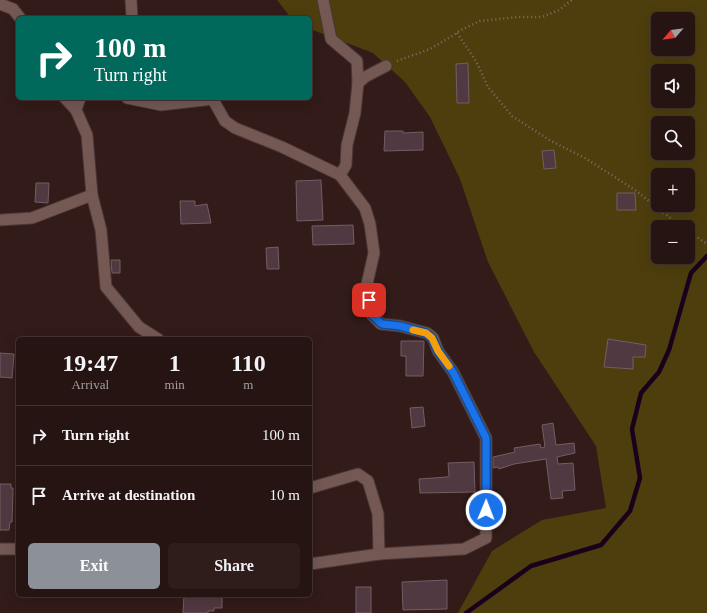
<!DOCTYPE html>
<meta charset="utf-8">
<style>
:root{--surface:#261412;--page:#2e1d1b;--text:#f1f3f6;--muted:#a49e9f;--line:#423332;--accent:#8c9099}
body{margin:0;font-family:"Times New Roman",serif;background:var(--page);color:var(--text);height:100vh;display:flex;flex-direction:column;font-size:15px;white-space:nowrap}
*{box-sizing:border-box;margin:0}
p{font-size:13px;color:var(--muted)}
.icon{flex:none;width:22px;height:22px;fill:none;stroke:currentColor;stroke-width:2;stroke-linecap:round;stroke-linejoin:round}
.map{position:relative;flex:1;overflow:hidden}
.panel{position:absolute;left:16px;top:337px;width:296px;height:260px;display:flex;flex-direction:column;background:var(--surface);border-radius:6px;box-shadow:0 4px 16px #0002,0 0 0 1px var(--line)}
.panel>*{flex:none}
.banner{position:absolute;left:16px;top:16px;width:296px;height:84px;border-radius:6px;box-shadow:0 4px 16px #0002,0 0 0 1px var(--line);background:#00695c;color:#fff;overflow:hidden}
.needle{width:26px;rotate:242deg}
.tools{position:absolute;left:651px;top:12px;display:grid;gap:8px}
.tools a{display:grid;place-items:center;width:44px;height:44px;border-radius:6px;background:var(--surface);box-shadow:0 4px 16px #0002,0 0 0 1px var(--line);font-size:20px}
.pin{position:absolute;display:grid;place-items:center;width:34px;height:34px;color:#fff;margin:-17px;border-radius:8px;box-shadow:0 2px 6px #0006}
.me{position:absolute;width:44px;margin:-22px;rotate:1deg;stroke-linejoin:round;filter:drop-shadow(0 0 3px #0008)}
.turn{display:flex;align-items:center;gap:14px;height:84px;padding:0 12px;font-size:18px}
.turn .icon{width:52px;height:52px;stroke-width:2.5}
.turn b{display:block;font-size:28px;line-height:34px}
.eta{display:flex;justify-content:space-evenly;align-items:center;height:68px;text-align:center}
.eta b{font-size:24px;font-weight:700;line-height:28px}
.action{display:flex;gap:8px;margin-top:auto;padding:8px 12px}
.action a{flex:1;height:46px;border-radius:6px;background:var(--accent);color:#fff;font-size:16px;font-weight:700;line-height:46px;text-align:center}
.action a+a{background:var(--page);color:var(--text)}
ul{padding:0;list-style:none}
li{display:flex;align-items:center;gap:12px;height:60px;padding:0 12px;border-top:1px solid var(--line)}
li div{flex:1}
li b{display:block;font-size:15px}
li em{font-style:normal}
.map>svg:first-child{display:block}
.green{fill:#4e3e0d;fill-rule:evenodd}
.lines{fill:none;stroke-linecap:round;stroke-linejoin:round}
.stream{stroke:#1b001c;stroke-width:4.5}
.building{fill:#513941;stroke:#765c64}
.minor-casing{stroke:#4a3736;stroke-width:13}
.path{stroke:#816c6a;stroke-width:2.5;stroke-dasharray:1 3;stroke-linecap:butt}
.minor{stroke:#735854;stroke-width:11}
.route-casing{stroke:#114b97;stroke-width:10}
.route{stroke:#1a73e8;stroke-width:7}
.slow{stroke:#f59e0b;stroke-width:7}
</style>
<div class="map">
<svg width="707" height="613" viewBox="0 0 707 613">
<rect width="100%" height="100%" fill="#321b18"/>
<!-- green -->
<path class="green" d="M277,0H707V613H458L492,551L542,520L606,508L596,446L534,352L488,262L460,179L430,117L405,82L373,53L310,29V18H291ZM658,19H688V49H658ZM658,71H688V101H658ZM658,123H688V153H658ZM658,175H688V205H658ZM658,227H688V257H658Z"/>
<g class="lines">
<!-- stream -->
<path class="stream" d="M466,613L531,566L601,545L630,511L640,478L632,429L641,393L659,372L669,350L691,273L707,256"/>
</g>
<!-- building -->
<g class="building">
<path d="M468,63L469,103H457L456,64Z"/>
<path d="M385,131H403V133L423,132V150L384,151Z"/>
<path d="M554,150L556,168L544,169L542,151Z"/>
<path d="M321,180L323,220L297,221L296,181Z"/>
<path d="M36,183H49L48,203L35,202Z"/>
<path d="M617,193H635L636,210H617Z"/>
<path d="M180,201H195V206L207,204L211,223L181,224Z"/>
<path d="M353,225L354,244L313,245L312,226Z"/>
<path d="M278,247L279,269H267L266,248Z"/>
<path d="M111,260H120V273H112Z"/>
<path d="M608,339L646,345L645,357H633V369L604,367Z"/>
<path d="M401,341H424L423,376H406V356H401Z"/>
<path d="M0,353L14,354L12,378L0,377Z"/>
<path d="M423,407L425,426L412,428L410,408Z"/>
<path d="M553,423L556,445L574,443L575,453L557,457L558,464L573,463L575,490L562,491L563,498L551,499L546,459L514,464L499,469L498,467L493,468V457L515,452L514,448L540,444L541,448L545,447L542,425Z"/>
<path d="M474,462L475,492L420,493L419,479L447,477L449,476L448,463Z"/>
<path d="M0,484H11V488H13L12,522H10L9,530H0Z"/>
<path d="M447,580V609L403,610L402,582Z"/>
<rect x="356" y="587" width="15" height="26"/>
<path d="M184,595L222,596V608H214V611H208V613H183Z"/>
</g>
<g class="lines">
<defs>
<g id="minor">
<path d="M131,0L132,18"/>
<path d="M0,4L13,9L20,18"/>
<path d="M358,83L365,77L386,66"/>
<path d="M65,98L76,110L87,135L92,195L101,230L106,287L139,327L158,339"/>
<path d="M127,98L161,105L213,99"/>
<path d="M212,98L225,121L235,128L282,147L340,175L346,165L347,145L355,113L358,83L357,61L331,39L323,0"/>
<path d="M76,110L80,98"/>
<path d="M0,220L32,218L92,195"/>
<path d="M310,488L358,474L368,481L378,514L379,554"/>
<path d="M0,549H18"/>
<path d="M310,564L379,554L464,549L486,538V438L453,372L438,351L433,338L427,333L400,326L381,324L372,315L367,284L374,253L370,224L365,208L340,175"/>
</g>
</defs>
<!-- minor casing -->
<use href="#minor" class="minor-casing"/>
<!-- path -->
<g class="path">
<path d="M457,33L476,61L488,87L512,116L551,141L585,158L635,190L682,227"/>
<path d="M397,61L430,49L457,33L459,31L480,21L517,17H542L559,10L572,0"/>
<path d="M688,231L707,244"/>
</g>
<!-- minor -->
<use href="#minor" class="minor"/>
</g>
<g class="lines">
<defs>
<path id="route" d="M369,300L372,315L382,324L400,326L426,333L432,338L438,351L453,372L486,438V510"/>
</defs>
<!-- route casing -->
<use href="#route" class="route-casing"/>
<!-- route -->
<use href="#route" class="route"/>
<!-- slow -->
<path class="slow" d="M413,330L426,333L432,338L438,351L449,366"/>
</g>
</svg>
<div class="tools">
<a><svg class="needle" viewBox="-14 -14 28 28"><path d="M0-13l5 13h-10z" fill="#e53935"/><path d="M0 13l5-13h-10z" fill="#a49e9f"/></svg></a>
<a><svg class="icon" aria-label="sound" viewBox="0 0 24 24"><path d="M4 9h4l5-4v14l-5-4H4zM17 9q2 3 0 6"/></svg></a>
<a><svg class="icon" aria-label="search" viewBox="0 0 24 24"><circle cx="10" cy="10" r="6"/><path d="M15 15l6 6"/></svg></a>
<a>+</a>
<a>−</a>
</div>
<div class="pin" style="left:369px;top:300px;background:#d93025"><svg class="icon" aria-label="arrive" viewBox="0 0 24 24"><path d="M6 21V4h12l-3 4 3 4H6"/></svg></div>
<svg class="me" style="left:486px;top:510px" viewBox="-20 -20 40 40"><circle r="17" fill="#1a73e8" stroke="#fff" stroke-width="3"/><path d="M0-11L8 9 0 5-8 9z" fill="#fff"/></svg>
<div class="banner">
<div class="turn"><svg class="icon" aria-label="right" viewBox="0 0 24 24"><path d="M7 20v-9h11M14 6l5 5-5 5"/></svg><div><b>100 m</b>Turn right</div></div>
</div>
<section class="panel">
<div class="eta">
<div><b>19:47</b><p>Arrival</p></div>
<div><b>1</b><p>min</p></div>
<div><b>110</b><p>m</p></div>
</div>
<ul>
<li><svg class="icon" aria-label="right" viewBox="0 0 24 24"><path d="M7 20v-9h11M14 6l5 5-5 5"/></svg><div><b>Turn right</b></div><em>100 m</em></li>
<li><svg class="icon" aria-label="arrive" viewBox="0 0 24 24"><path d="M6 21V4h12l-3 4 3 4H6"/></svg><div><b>Arrive at destination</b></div><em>10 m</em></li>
</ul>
<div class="action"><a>Exit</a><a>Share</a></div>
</section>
</div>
